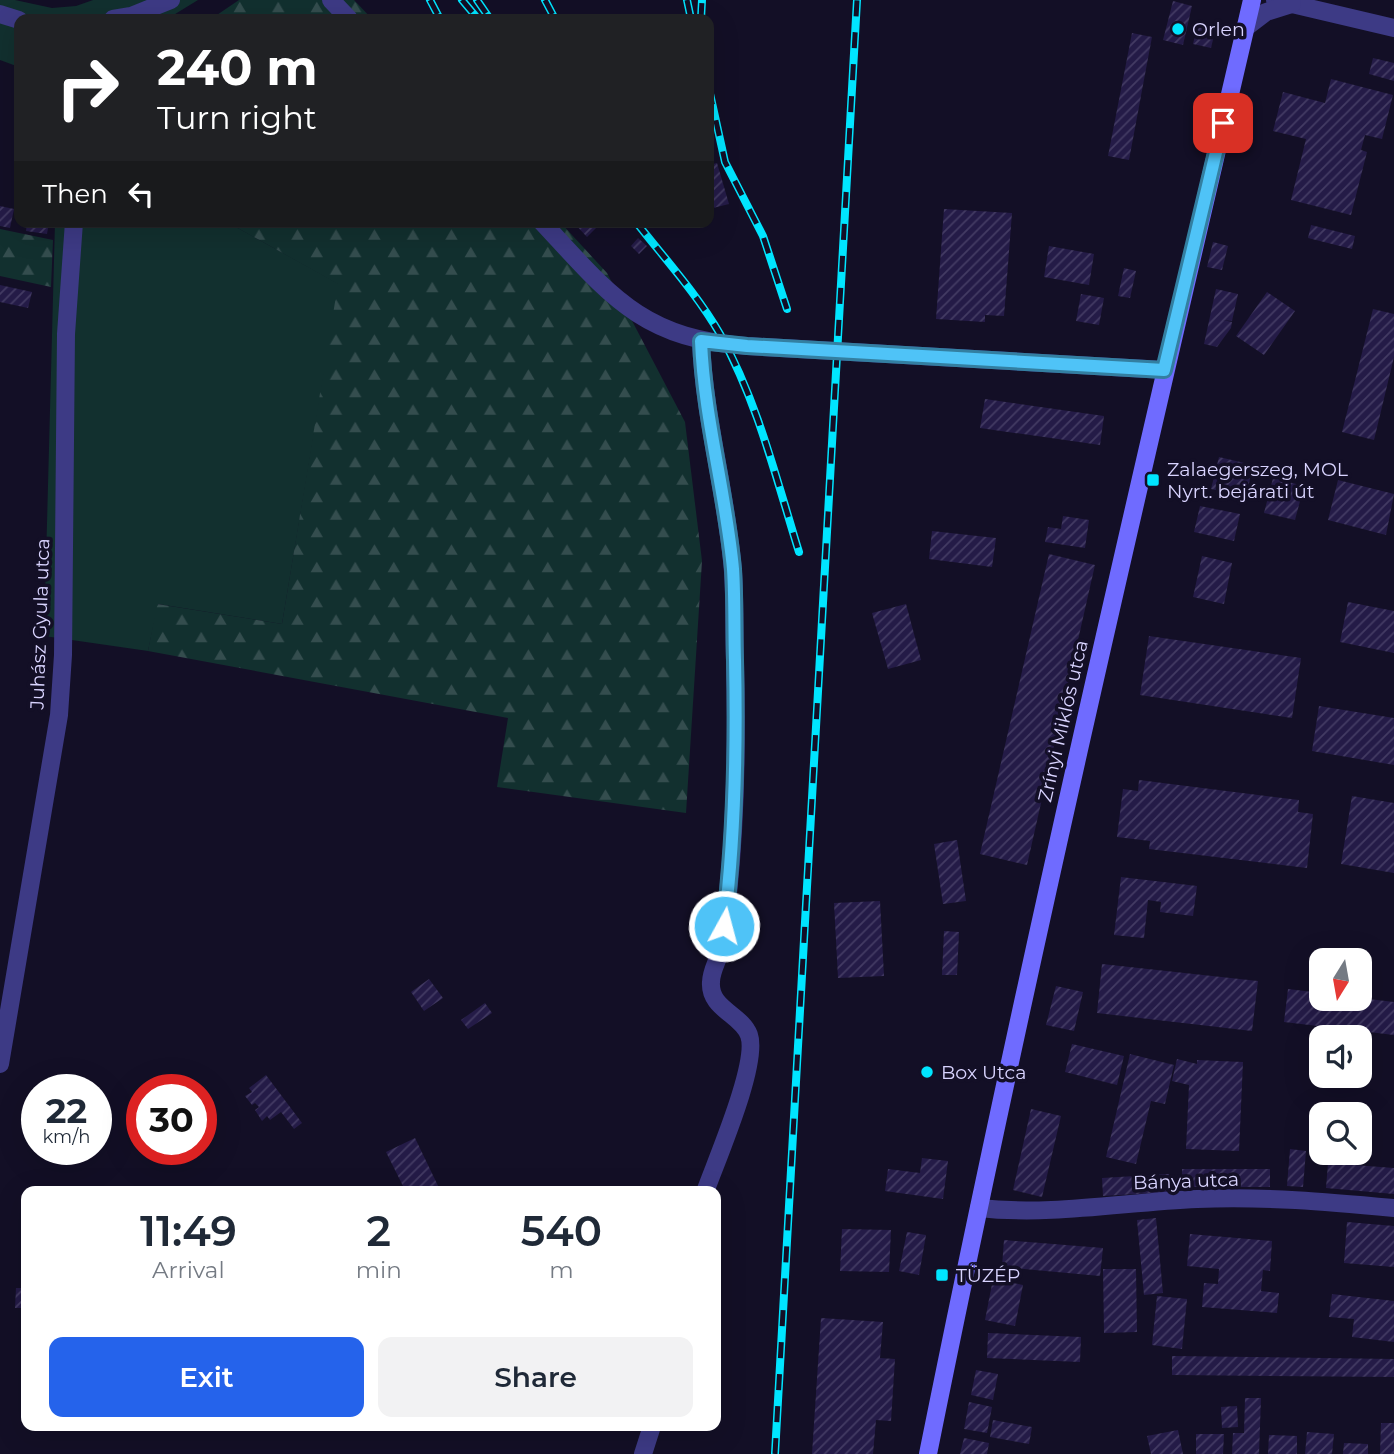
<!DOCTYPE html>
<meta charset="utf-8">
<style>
:root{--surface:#fff;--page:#f2f2f3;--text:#1f2937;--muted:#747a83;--accent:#2563eb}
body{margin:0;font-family:Montserrat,sans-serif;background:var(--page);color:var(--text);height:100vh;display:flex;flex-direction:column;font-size:26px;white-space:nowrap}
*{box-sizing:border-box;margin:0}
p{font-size:23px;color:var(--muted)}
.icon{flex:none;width:38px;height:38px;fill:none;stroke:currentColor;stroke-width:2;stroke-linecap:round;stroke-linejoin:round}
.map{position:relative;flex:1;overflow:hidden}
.details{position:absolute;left:21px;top:1186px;width:700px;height:245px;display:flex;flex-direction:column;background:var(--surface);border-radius:14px;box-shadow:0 7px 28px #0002}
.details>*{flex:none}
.hud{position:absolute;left:14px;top:14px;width:700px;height:214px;border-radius:14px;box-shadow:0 7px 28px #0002;background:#202124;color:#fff;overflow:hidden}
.needle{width:46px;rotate:191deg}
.controls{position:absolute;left:1309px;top:948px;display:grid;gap:14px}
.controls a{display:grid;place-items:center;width:63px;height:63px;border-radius:14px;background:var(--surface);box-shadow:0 7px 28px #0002;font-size:35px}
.speed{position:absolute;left:21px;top:1074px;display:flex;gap:14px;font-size:35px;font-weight:700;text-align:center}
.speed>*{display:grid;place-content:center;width:91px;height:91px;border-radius:50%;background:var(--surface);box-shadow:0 7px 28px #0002;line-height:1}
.speed small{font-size:18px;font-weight:400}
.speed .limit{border:10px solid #d22;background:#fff;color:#111}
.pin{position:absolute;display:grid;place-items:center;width:60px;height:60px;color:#fff;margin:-30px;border-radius:14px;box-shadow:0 4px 10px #0006}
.me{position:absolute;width:77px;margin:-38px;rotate:7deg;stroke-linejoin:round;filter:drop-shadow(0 0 5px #0008)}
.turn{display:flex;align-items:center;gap:24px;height:147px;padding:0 28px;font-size:32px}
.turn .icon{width:91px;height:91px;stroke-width:2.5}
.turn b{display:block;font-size:49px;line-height:60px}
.then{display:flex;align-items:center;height:66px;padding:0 28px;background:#0003;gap:14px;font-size:26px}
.eta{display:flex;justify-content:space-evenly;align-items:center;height:119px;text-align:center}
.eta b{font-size:42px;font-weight:600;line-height:49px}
.button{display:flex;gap:14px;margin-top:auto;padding:14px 28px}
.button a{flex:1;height:80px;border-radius:14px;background:var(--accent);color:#fff;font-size:28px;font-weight:600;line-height:80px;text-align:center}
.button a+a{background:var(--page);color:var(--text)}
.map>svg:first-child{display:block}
.grass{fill:#12302f}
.forest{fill:url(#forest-firs)}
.building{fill:url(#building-hatch)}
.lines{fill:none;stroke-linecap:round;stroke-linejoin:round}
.street{stroke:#3d3a85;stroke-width:18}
.secondary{stroke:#6f6bff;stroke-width:18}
.rail-casing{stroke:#00e5ff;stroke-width:8}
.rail{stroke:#130f26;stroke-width:5;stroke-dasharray:16;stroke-linecap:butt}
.route-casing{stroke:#337fa1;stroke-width:18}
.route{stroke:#4fc3f7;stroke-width:12}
.poi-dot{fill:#00e5ff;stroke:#130f26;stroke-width:2.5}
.labels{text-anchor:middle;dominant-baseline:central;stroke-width:7;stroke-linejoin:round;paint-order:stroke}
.poi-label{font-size:19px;fill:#d9d4ff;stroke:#130f26;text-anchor:start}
.street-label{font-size:19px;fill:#d9d4ff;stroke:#130f26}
</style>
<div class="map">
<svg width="1394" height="1454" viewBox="0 0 1394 1454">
<defs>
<pattern id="forest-firs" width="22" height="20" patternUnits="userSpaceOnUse" patternTransform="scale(1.75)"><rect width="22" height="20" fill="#12302f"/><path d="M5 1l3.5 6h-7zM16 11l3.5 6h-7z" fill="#344d4e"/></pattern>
<pattern id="building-hatch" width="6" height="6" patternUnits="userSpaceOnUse" patternTransform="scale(1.75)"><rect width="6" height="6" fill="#241b47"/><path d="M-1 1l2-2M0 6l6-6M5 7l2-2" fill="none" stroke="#433b63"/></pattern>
</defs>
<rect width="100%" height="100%" fill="#130f26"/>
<!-- grass -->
<g class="grass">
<path d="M0,0H15L52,8L76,6L93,0H198L167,19H19V67L0,60Z"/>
<path d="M55,222H227L339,284L282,624L158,604L148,651L44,636Z"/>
</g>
<!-- forest -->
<g class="forest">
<path d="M239,0H354L372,19H214V17Z"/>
<path d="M227,222H560L607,273L685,422L702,561L686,813L497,787L508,718L148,651L157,604L282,624L338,284Z"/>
<path d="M0,229L53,240L51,287L0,276Z"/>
</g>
<!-- building -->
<g class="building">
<path d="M1173,1L1192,6L1183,45L1163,40Z"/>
<path d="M1198,23L1216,27L1211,48L1193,44Z"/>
<path d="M1132,33L1152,37L1129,160L1108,156Z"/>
<path d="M1373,58L1394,63V81L1369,74Z"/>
<path d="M1331,79L1393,95L1382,139L1365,135L1361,150L1367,152L1351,215L1291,200L1306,139L1273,131L1283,92L1325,103Z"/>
<path d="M717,163L729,204L713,208L709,193V165Z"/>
<path d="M0,206L14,209L10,228L0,226Z"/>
<path d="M944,209L1012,213L1004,316L985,315V322L936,319Z"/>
<path d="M27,222H49L47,234L26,231Z"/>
<path d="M573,222H602L587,237Z"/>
<path d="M1311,225L1355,236L1352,249L1308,238Z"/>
<path d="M638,238L647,246L639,254L631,246Z"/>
<path d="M1213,242L1228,246L1222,270L1207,267Z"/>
<path d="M1049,246L1094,254L1089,285L1044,277Z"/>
<path d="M1124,268L1136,271L1130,298L1118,296Z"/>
<path d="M0,285L32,292L28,308L0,302Z"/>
<path d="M1216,289L1238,294L1232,321L1223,320L1232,322L1231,328L1217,347L1204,344Z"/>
<path d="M1267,292L1295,311L1264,355L1236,336Z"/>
<path d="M1081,294L1104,298L1099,325L1076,321Z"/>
<path d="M1373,309L1394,314V357L1374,440L1342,432Z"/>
<path d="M985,399L1104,416L1100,445L980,428Z"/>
<path d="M1219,457L1253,465L1246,497L1211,489Z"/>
<path d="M1273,478L1304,486L1295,520L1264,513Z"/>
<path d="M1338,480L1394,494L1386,535L1328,520Z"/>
<path d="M1200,506L1240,514L1234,541L1194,532Z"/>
<path d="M1063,516L1089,520L1085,548L1045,542L1048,527L1061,529Z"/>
<path d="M932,531L996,538L992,567L929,559Z"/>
<path d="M1049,554L1095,565L1027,865L980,854Z"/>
<path d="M1202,556L1232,563L1224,604L1193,597Z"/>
<path d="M1348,602L1394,611V653L1340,642Z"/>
<path d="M906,604L921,660L888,669L872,613Z"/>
<path d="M1149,636L1301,658L1292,718L1140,695Z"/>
<path d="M1319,706L1394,718V765L1312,751Z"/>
<path d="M1139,780L1299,800L1298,812L1313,814L1307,868L1149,849L1150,841L1117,837L1123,789L1138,791Z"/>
<path d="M1352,796L1394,803V873L1341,864Z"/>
<path d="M957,840L966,901L943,904L934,844Z"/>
<path d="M1121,877L1197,886L1193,916L1160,912L1161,902L1148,900L1144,938L1114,935Z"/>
<path d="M880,901L884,976L838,978L834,903Z"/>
<path d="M944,931L959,932L957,975H942Z"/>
<path d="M1102,964L1258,981L1252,1031L1097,1013Z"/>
<path d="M429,979L443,998L424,1011L411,992Z"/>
<path d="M1056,986L1083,992L1074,1031L1046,1025Z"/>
<path d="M1288,989L1321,993V999L1360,998L1394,1002V1035L1284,1022Z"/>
<path d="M485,1003L492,1013L468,1029L461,1020Z"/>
<path d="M1072,1044L1124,1056L1117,1085L1065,1072Z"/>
<path d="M1130,1054L1174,1065L1165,1104L1151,1101L1136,1164L1106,1157Z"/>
<path d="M1177,1059L1197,1064V1060L1243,1062L1239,1151L1186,1149L1189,1085L1172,1081Z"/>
<path d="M266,1075L302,1123L294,1129L281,1112L270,1120L267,1116L262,1121L255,1110L259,1107L255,1103L252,1105L245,1096L252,1092L249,1088Z"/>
<path d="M1031,1109L1061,1116L1042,1197L1013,1190Z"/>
<path d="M415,1138L441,1192H406L386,1152Z"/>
<path d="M1290,1149L1306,1151L1303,1187L1287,1186Z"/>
<path d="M922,1158L948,1161L943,1199L885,1191L888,1169L920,1173Z"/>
<path d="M1328,1163L1394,1168V1194L1326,1188Z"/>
<rect x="1182" y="1169" width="88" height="18"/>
<path d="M1169,1174L1170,1192L1103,1196L1102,1178Z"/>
<path d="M1156,1218L1163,1293L1144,1295L1137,1220Z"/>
<path d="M1347,1222L1394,1226V1267L1344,1263Z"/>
<path d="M842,1229L891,1230L889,1272L840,1271Z"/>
<path d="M907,1232L926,1235L919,1275L899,1271Z"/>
<path d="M1190,1234L1272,1241L1270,1271L1263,1270L1261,1291L1279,1293L1277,1313L1202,1307L1204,1283L1218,1284L1219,1269L1187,1266Z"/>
<path d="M1004,1240L1103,1248L1100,1276L1002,1267Z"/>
<path d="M1103,1269H1136L1137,1332L1104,1333Z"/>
<path d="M993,1279L1023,1285L1015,1326L985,1320Z"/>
<path d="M16,1288H26V1308H15Z"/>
<path d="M1332,1294L1394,1301V1342L1352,1337L1354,1319L1329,1317Z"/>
<path d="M1157,1296L1187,1299L1182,1349L1152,1345Z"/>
<path d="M821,1318L883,1322L880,1358L895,1359L891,1421L876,1420L873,1454H812Z"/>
<path d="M988,1333L1081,1337L1080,1362L987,1358Z"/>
<path d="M1172,1356L1394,1359V1377L1172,1375Z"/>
<path d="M976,1370L998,1374L993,1400L971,1395Z"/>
<path d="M1245,1398H1261L1259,1454H1232L1233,1433H1244Z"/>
<path d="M969,1402L992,1407L987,1433L964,1429Z"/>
<path d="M1237,1406L1238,1427L1222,1428L1221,1407Z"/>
<path d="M993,1420L1032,1427L1029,1444L990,1437Z"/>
<path d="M1381,1423H1394V1454H1380Z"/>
<path d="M1178,1430L1183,1454H1151L1147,1436Z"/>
<path d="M1307,1432L1334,1434L1332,1454H1305Z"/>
<path d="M1196,1434H1224L1223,1454H1196Z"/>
<path d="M1269,1435L1297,1436V1454H1268Z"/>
<path d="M964,1438L989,1443L987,1454H960Z"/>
<path d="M1344,1443L1368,1444V1454H1343Z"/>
</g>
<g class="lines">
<!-- street -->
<g class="street">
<path d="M331,0L349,19"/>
<path d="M1275,0L1394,28"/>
<path d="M0,14L19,20"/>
<path d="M113,19L131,16L171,0"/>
<path d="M1245,28L1266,12L1292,4"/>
<path d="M542,222C609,294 641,339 747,346L1164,370"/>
<path d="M701,341C704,419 727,494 733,572C735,602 734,632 735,662C737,739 736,817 728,894C726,913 724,933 720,952C717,962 711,972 711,982C709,1009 741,1014 749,1035C759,1063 716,1161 705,1192"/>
<path d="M0,1064L59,715L63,655L66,334L74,222"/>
<path d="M979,1208C1051,1216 1125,1202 1197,1199C1263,1196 1329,1202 1394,1208"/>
<path d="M643,1454L652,1426"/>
</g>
<!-- secondary -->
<path class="secondary" d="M928,1454C1026,967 1139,484 1252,0"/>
<defs>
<g id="rail">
<path d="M430,0L440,19"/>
<path d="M462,0L478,19"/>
<path d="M477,0L490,19"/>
<path d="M545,0L555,19"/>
<path d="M687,0L691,19"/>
<path d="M701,19L702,0"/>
<path d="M709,89L725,162L763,236L787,309"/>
<path d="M636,222C665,259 697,294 720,334C758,403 776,478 799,552"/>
<path d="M775,1454L857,0"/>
</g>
</defs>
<!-- rail casing -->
<use href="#rail" class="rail-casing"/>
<!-- rail -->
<use href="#rail" class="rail"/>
</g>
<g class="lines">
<defs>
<path id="route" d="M724,926C735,838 737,749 735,660C734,630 735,599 733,569C726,493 704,418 701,341L747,346L1164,370L1223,123"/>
</defs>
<!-- route casing -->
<use href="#route" class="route-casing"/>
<!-- route -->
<use href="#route" class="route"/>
</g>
<!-- markers -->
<g class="poi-dot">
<circle cx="1178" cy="29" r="7"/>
<rect x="1146" y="473" width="14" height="14" rx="3.5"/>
<circle cx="927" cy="1072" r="7"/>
<rect x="935" y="1268" width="14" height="14" rx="3.5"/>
</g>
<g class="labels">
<!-- poi labels -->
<g class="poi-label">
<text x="1192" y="29">Orlen</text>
<text x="1167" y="469">Zalaegerszeg, MOL<tspan x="1167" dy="22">Nyrt. bejárati út</tspan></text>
<text x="941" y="1072">Box Utca</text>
<text x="956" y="1275">TÜZÉP</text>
</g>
<!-- street labels -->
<g class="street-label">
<text transform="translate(40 624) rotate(-88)">Juhász Gyula utca</text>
<text transform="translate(1063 721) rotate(-77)">Zrínyi Miklós utca</text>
<text transform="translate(1186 1181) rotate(-2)">Bánya utca</text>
</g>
</g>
</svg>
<div class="controls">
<a><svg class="needle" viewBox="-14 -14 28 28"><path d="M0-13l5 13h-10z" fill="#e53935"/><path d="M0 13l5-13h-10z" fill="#747a83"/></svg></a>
<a><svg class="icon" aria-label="sound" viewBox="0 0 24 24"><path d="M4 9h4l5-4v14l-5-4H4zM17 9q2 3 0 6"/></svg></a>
<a><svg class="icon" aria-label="search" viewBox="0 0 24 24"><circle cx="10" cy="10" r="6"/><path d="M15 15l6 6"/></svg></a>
</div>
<div class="speed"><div>22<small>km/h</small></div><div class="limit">30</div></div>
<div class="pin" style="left:1223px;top:123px;background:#d93025"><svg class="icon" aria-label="arrive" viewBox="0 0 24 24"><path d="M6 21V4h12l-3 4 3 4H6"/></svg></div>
<svg class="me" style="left:724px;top:926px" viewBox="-20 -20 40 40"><circle r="17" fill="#4fc3f7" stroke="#fff" stroke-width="3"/><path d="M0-11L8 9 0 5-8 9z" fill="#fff"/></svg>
<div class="hud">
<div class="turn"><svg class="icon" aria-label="right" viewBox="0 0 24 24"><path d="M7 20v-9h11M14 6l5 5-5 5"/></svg><div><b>240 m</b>Turn right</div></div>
<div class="then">Then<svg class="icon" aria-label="left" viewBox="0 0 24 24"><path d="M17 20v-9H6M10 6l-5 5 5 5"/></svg></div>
</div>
<section class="details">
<div class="eta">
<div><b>11:49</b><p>Arrival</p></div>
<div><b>2</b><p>min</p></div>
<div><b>540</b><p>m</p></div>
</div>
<div class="button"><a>Exit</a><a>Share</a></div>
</section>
</div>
